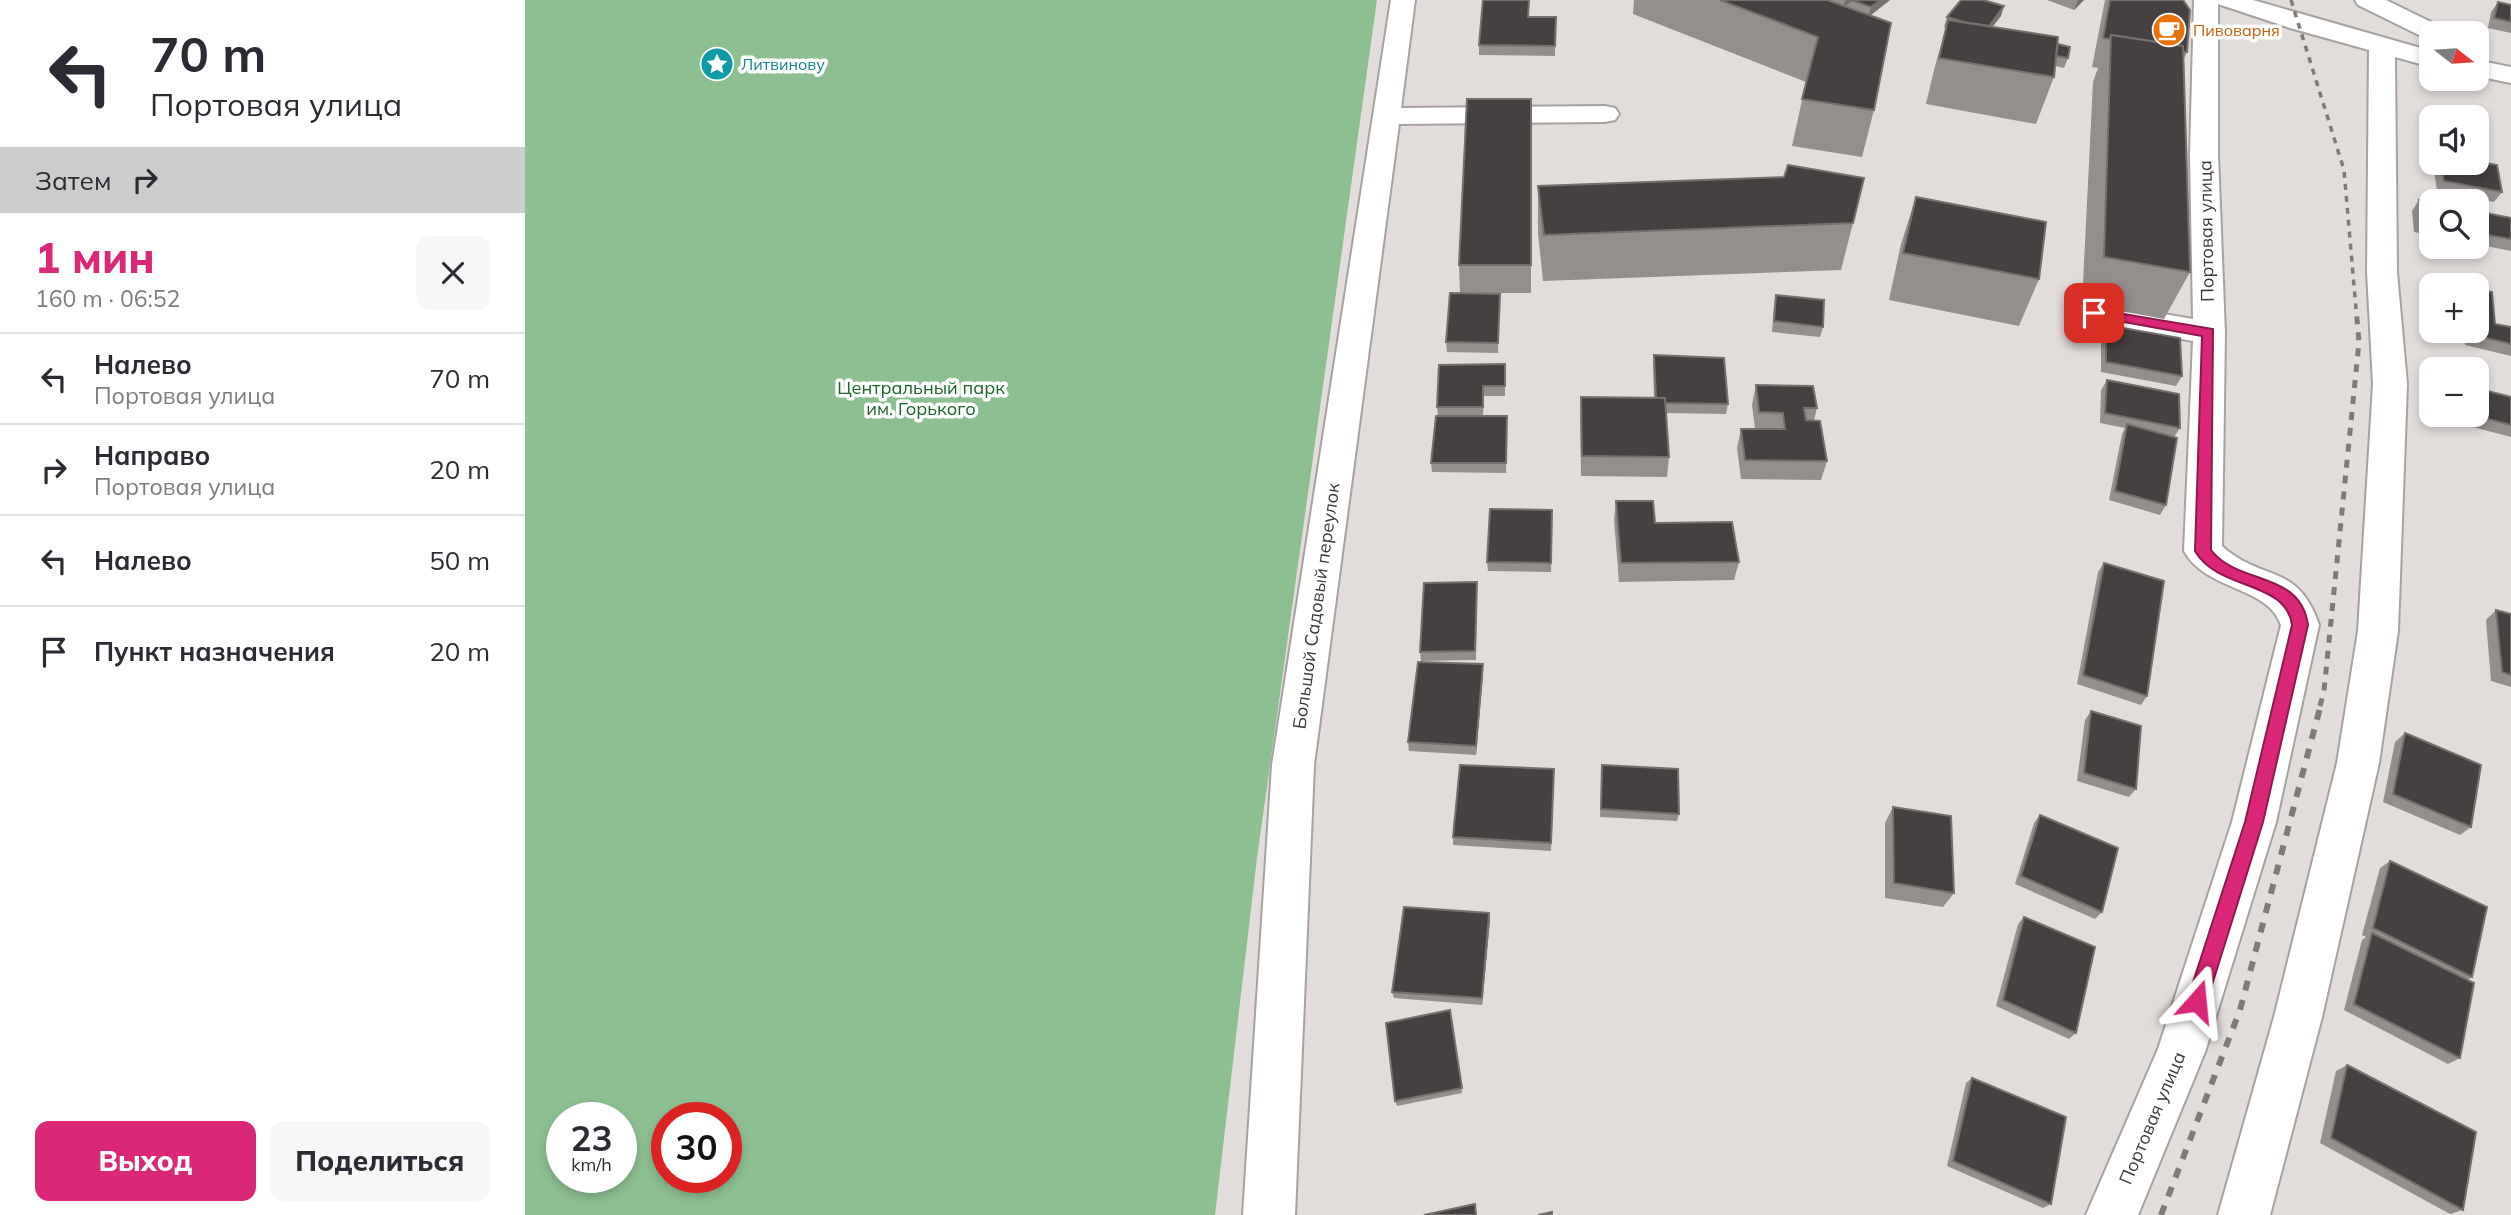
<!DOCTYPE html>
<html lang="ru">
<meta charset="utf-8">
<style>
:root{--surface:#fff;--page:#f7f7f7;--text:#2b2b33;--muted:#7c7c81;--line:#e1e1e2;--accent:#db2777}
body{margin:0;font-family:Mulish,sans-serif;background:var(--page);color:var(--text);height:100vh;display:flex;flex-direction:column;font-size:26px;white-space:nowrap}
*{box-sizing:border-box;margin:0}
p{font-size:23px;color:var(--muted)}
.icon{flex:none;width:38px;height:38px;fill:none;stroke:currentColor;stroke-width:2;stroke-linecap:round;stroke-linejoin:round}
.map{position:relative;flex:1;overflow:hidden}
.panel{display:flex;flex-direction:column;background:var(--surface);width:525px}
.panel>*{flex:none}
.top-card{background:#fff;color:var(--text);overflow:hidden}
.needle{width:46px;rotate:107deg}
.fabs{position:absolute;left:1894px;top:21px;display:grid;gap:14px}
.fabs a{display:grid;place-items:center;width:70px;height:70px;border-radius:14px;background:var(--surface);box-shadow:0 4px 10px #0003;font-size:35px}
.speed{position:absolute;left:21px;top:1102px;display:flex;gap:14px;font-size:35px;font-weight:700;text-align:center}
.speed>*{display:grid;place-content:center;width:91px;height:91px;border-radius:50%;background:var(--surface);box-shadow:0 4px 10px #0003;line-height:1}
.speed small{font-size:18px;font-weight:400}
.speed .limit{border:10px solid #d22;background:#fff;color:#111}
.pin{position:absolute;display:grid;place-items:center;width:60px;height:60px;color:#fff;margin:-30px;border-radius:14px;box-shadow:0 4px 10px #0006}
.me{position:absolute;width:77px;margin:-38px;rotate:18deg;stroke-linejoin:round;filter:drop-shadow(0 0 5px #0008)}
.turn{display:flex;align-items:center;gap:24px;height:147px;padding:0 35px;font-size:32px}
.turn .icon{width:91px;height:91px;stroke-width:2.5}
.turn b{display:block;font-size:49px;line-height:60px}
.then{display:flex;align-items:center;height:66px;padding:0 35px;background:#0003;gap:14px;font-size:26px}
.round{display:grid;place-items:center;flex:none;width:74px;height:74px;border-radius:14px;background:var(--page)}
.summary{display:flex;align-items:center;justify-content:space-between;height:119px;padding:0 35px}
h1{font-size:42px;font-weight:800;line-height:52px;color:var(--accent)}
.primary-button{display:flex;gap:14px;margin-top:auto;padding:14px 35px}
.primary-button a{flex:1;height:80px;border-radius:14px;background:var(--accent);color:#fff;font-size:28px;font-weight:800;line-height:80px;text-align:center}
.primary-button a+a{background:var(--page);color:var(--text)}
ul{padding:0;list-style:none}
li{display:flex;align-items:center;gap:21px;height:91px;padding:0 35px;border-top:2px solid var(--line)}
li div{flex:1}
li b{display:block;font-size:26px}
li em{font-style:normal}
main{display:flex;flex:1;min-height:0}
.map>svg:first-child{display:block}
.green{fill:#8cc090;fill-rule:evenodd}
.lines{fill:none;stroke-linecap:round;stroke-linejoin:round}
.minor-casing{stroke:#a7a29f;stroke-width:4}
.minor{fill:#fff;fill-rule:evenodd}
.rail-far2{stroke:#7f7b79;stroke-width:3.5;stroke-dasharray:6 6;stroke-linecap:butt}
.rail-far1{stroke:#7f7b79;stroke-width:5;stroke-dasharray:8 8;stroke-linecap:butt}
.rail{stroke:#7f7b79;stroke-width:6;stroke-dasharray:10 10;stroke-linecap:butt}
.wall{fill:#948f8d}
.shaded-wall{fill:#75706e}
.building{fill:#464140;stroke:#75706e;stroke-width:2}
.route{fill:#db2777;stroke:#8e194d;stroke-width:2}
.labels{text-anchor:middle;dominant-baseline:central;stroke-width:7;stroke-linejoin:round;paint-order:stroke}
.far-food-label{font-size:16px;fill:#c56008;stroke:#fff;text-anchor:start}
.far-culture-label{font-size:16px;fill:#0d838f;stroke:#fff;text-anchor:start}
.street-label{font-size:18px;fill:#3a3837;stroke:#fff}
.park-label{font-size:18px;fill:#1b652b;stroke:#fff}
</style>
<main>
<section class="panel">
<div class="top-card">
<div class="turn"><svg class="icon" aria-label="left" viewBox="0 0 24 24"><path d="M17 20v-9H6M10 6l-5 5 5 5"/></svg><div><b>70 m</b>Портовая улица</div></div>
<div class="then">Затем<svg class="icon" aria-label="right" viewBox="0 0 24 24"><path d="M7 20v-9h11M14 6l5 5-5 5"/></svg></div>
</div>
<div class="summary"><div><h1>1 мин</h1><p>160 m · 06:52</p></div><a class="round"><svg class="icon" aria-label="close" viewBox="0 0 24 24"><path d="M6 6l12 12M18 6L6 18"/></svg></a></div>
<ul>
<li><svg class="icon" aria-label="left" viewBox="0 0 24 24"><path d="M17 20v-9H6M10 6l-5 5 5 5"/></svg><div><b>Налево</b><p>Портовая улица</p></div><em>70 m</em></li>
<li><svg class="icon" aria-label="right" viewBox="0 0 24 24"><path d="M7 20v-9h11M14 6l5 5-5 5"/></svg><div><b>Направо</b><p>Портовая улица</p></div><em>20 m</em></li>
<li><svg class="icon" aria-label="left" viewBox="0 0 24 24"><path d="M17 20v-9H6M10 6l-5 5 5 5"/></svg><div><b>Налево</b></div><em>50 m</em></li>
<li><svg class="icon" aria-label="arrive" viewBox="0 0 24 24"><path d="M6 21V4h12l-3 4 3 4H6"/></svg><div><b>Пункт назначения</b></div><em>20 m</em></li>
</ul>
<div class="primary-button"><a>Выход</a><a>Поделиться</a></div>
</section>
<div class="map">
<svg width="1986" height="1215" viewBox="0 0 1986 1215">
<rect width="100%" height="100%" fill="#e2ddda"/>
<!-- green -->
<path class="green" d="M0,0H852L732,858L690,1215H0ZM96,1118V1178H37V1118ZM201,1118V1178H142V1118Z"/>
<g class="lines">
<defs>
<g id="minor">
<path d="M866,0H890L876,108L1080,106L1090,108L1094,114L1090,120L1080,122L874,124L789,765L770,1215H718L747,765Z"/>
<path d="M1669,0H1728L1906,51V67L1870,57L1872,272L1882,384L1873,631L1854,763L1797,1017L1745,1215H1693L1749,1017L1812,763L1833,631L1848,384L1842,272L1844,50L1765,28L1693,4V155L1700,333L1697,546C1736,582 1773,562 1794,625L1751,822L1680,1052L1613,1215H1561L1633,1049L1707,822L1756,625C1743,586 1681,591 1659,551L1668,341L1569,324L1558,321L1553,313L1558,305L1569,302L1668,319L1665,155Z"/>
<path d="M1830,0H1861L1912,25L1916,30L1913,33H1906V37L1894,35L1833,5Z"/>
<path d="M1951,60L1986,67V83L1951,76Z"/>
</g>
</defs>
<!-- minor casing -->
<use href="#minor" class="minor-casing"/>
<!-- minor -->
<use href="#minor" class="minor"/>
<!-- rail-far2 -->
<path class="rail-far2" d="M1766,0L1819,170L1831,309"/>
<!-- rail-far1 -->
<path class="rail-far1" d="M1795,706L1799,691L1834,342L1831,308"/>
<!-- rail -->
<path class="rail" d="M1636,1215L1715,1010L1796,704"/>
</g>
<!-- wall -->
<g class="wall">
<path d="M1109,0H1365L1345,16L1349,110L1337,157L1267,146L1281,82L1108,14Z"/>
<path d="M1522,0H1559L1549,10Z"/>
<path d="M1580,0H1658L1662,52L1658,61L1665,272L1639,319L1557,304L1568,82L1573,68L1567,67Z"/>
<path d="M1973,2L1986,5V33L1963,28L1966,12Z"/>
<path d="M1476,16L1467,27L1533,44L1543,58L1539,68L1530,66L1529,77L1511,124L1401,104L1410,66L1421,28L1419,27L1422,17Z"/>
<path d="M1031,17L1030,56L954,55V45Z"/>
<path d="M1910,163H1951L1977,192L1969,202L1912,191L1908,165Z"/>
<path d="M1013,186L1328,223L1316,270L1018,281L1013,233Z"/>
<path d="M1391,197L1514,279L1494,326L1364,300L1376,244Z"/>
<path d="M1894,200L1906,203V235L1889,232L1887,211Z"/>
<path d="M1951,211L1986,218V251L1951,244Z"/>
<path d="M934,265H1006V293H957L975,294L973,353L922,352L921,342L935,293Z"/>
<path d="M1251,295L1298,327L1295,337L1247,332L1249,305Z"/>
<path d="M1970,324L1986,327V356L1940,345L1939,331H1951Z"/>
<path d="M1581,325L1657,376L1651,386L1576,372V335Z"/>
<path d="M1129,355L1203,404L1201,414L1141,413L1144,457L1142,477L1056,476L1055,417L1056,397L1129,398L1128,365Z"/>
<path d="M980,364V396H959L958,416H982L981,473L907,472L906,463L913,416L912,407Z"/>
<path d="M1582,380L1655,428L1649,437L1641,505L1635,515L1584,500L1597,434L1600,428L1575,423L1576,390Z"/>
<path d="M1231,385L1292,408L1289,420L1302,461L1296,480L1216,479L1212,448L1216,429H1230L1227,405Z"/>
<path d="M1986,397V437L1925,421V415H1951Z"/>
<path d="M1091,501L1130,523L1214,562L1209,580L1094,582L1089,520Z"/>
<path d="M1027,510L1026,572L963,571L962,562Z"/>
<path d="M1579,563L1622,696L1616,705L1552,684L1573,572Z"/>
<path d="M952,592L951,660L896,661L895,652Z"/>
<path d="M1971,610L1986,614V687L1966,681L1961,620Z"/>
<path d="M958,664V673L951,755L884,751L883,742Z"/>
<path d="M1566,711L1611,789L1604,797L1552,781L1560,720Z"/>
<path d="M1880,733L1946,827L1935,835L1858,802L1870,742Z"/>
<path d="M1077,765L1154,814L1152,821L1075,817Z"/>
<path d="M1029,769L1026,851L928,845V837Z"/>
<path d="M1368,807L1429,893L1418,907L1360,898V823Z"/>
<path d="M1515,815L1577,912L1570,919L1490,884L1509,823Z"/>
<path d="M1865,861L1947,977L1942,980L1935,1058L1923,1064L1819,1010L1837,940L1841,937L1837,935L1855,868Z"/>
<path d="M964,913L965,920L957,1005L869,998L867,992Z"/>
<path d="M1499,917L1551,1033L1544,1039L1471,1006L1493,924Z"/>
<path d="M925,1010L937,1093L872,1106L870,1101Z"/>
<path d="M1822,1065L1938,1210L1925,1214L1795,1143L1811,1071Z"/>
<path d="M1447,1078L1526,1204L1518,1208L1422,1166L1441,1083Z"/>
</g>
<!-- shaded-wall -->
<g class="shaded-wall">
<path d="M1320,0H1326V2L1319,7Z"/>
<path d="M1355,0H1365L1343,17L1346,7Z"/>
<path d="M1553,0H1559L1549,10Z"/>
<path d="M1479,6L1476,16L1458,39L1461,29Z"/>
<path d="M958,664V673L951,755V746Z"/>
<path d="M964,913L965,920L957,1005V998Z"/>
</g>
<!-- building -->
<g class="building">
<path d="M958,0H1004L1003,17H1031L1030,46L954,45Z"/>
<path d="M1195,0H1302L1366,23L1349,110L1277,99L1293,37Z"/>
<path d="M1326,0H1355L1346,7Z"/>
<path d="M1436,0H1458L1479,6L1464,26L1439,22L1422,17Z"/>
<path d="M1585,0H1658L1665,10L1662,52H1658V46L1586,35L1585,39L1578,38Z"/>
<path d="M1973,2L1986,5V22L1969,18Z"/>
<path d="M1423,20L1533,37L1529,77L1414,58Z"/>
<path d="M1586,35L1658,46L1665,272L1579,257Z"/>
<path d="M1533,44L1545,47L1543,58L1531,56Z"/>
<path d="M942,99H1006V265H934Z"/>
<path d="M1951,161L1972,165L1977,192L1919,181L1916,163H1951Z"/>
<path d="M1263,165L1339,178L1328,223L1019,235L1013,186L1259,177Z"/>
<path d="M1391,197L1521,222L1514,279L1378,253Z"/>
<path d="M1894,200L1906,203V224L1897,222Z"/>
<path d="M1951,211L1986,218V239L1951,233Z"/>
<path d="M1951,289L1967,292L1970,324L1986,327V344L1949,335L1948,331H1951Z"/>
<path d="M925,293L975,294L973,343L921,342Z"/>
<path d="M1251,295L1299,300L1298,327L1249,321Z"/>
<path d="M1581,325L1655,338L1657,376L1581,362Z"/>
<path d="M1129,355L1199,358L1203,404L1140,403V398H1131Z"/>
<path d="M980,364V386H958V407H912L914,365Z"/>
<path d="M1582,380L1654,394L1655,428L1580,413Z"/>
<path d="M1231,385L1288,386L1292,408H1279L1281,420L1295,421L1302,461L1220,460L1216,429H1260L1258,413L1234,412Z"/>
<path d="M1951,388L1986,397V425L1948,415H1951Z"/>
<path d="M1056,397L1140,398L1144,457L1057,456Z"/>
<path d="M911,416H982L981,463H906Z"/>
<path d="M1602,424L1652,438L1641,505L1590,491Z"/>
<path d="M1091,501H1128L1130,523L1207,522L1214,562L1096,563Z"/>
<path d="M965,509L1027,510L1026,563L962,562Z"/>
<path d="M1579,563L1639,581L1622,696L1558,675Z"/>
<path d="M952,582L950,651L895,652L899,583Z"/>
<path d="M1971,610L1986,614V675L1977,672Z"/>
<path d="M893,662L958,664L951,746L883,742Z"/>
<path d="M1566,711L1616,726L1611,789L1559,773Z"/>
<path d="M1880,733L1956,765L1946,827L1868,794Z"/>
<path d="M935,765L1029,769L1026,843L928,837Z"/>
<path d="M1077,765L1153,769L1154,814L1076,809Z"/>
<path d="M1368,807L1426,816L1429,893L1369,883Z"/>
<path d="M1515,815L1593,848L1577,912L1496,876Z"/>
<path d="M1865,861L1962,907L1947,977L1848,928Z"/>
<path d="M879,907L964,913L957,998L867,992Z"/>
<path d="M1499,917L1570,947L1551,1033L1478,1000Z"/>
<path d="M1847,933L1949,983L1935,1058L1829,1004Z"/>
<path d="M925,1010L937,1088L870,1101L861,1023Z"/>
<path d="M1822,1065L1951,1132L1938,1210L1806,1138Z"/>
<path d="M1447,1078L1541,1117L1526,1204L1428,1161Z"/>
<path d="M950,1204L951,1215H899Z"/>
<path d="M1027,1212V1215H1013Z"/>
</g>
<!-- route -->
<path class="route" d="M1569,309L1688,329L1686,550C1714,586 1775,570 1783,625L1738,822L1682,1001L1679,1008L1672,1011L1665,1008L1662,1001L1720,822L1767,625C1761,580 1693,591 1670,551L1677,336L1565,316V310Z"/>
<!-- icons -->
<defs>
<symbol id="cafe-disc" viewBox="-11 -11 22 22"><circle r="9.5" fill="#e8710a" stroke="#fff"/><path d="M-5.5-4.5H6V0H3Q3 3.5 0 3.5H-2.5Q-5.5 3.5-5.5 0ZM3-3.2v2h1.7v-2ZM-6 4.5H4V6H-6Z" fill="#fff"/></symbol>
<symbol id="sight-disc" viewBox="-11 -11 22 22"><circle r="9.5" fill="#0f9aa8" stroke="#fff"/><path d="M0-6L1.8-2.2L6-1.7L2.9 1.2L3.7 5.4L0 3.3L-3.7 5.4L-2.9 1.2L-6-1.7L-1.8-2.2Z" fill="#fff"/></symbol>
</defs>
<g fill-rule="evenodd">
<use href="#cafe-disc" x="1625" y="11" width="38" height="38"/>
<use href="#sight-disc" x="173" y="45" width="38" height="38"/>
</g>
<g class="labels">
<!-- far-food labels -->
<g class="far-food-label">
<text x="1668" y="30">Пивоварня</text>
</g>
<!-- far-culture labels -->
<g class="far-culture-label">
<text x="216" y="64">Литвинову</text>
</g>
<!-- street labels -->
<g class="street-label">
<text transform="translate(1681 231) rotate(-91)">Портовая улица</text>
<text transform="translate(791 606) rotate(-82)">Большой Садовый переулок</text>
<text transform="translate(1627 1118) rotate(-67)">Портовая улица</text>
</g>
<!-- park labels -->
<g class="park-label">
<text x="396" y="387">Центральный парк<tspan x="396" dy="21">им. Горького</tspan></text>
</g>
</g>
</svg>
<div class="fabs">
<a><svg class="needle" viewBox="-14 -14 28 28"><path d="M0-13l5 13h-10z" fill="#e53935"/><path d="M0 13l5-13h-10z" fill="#7c7c81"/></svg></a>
<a><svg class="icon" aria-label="sound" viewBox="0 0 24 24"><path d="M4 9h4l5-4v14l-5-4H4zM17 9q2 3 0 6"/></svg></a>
<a><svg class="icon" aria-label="search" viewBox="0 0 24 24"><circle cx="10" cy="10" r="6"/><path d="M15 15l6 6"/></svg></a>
<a>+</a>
<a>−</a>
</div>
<div class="speed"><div>23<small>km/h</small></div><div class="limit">30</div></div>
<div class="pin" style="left:1569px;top:313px;background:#d93025"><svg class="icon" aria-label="arrive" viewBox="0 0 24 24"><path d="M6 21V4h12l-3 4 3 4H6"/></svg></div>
<svg class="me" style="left:1672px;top:1001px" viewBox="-20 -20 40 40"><path d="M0-17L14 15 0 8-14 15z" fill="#db2777" stroke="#fff" stroke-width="4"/></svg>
</div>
</main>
